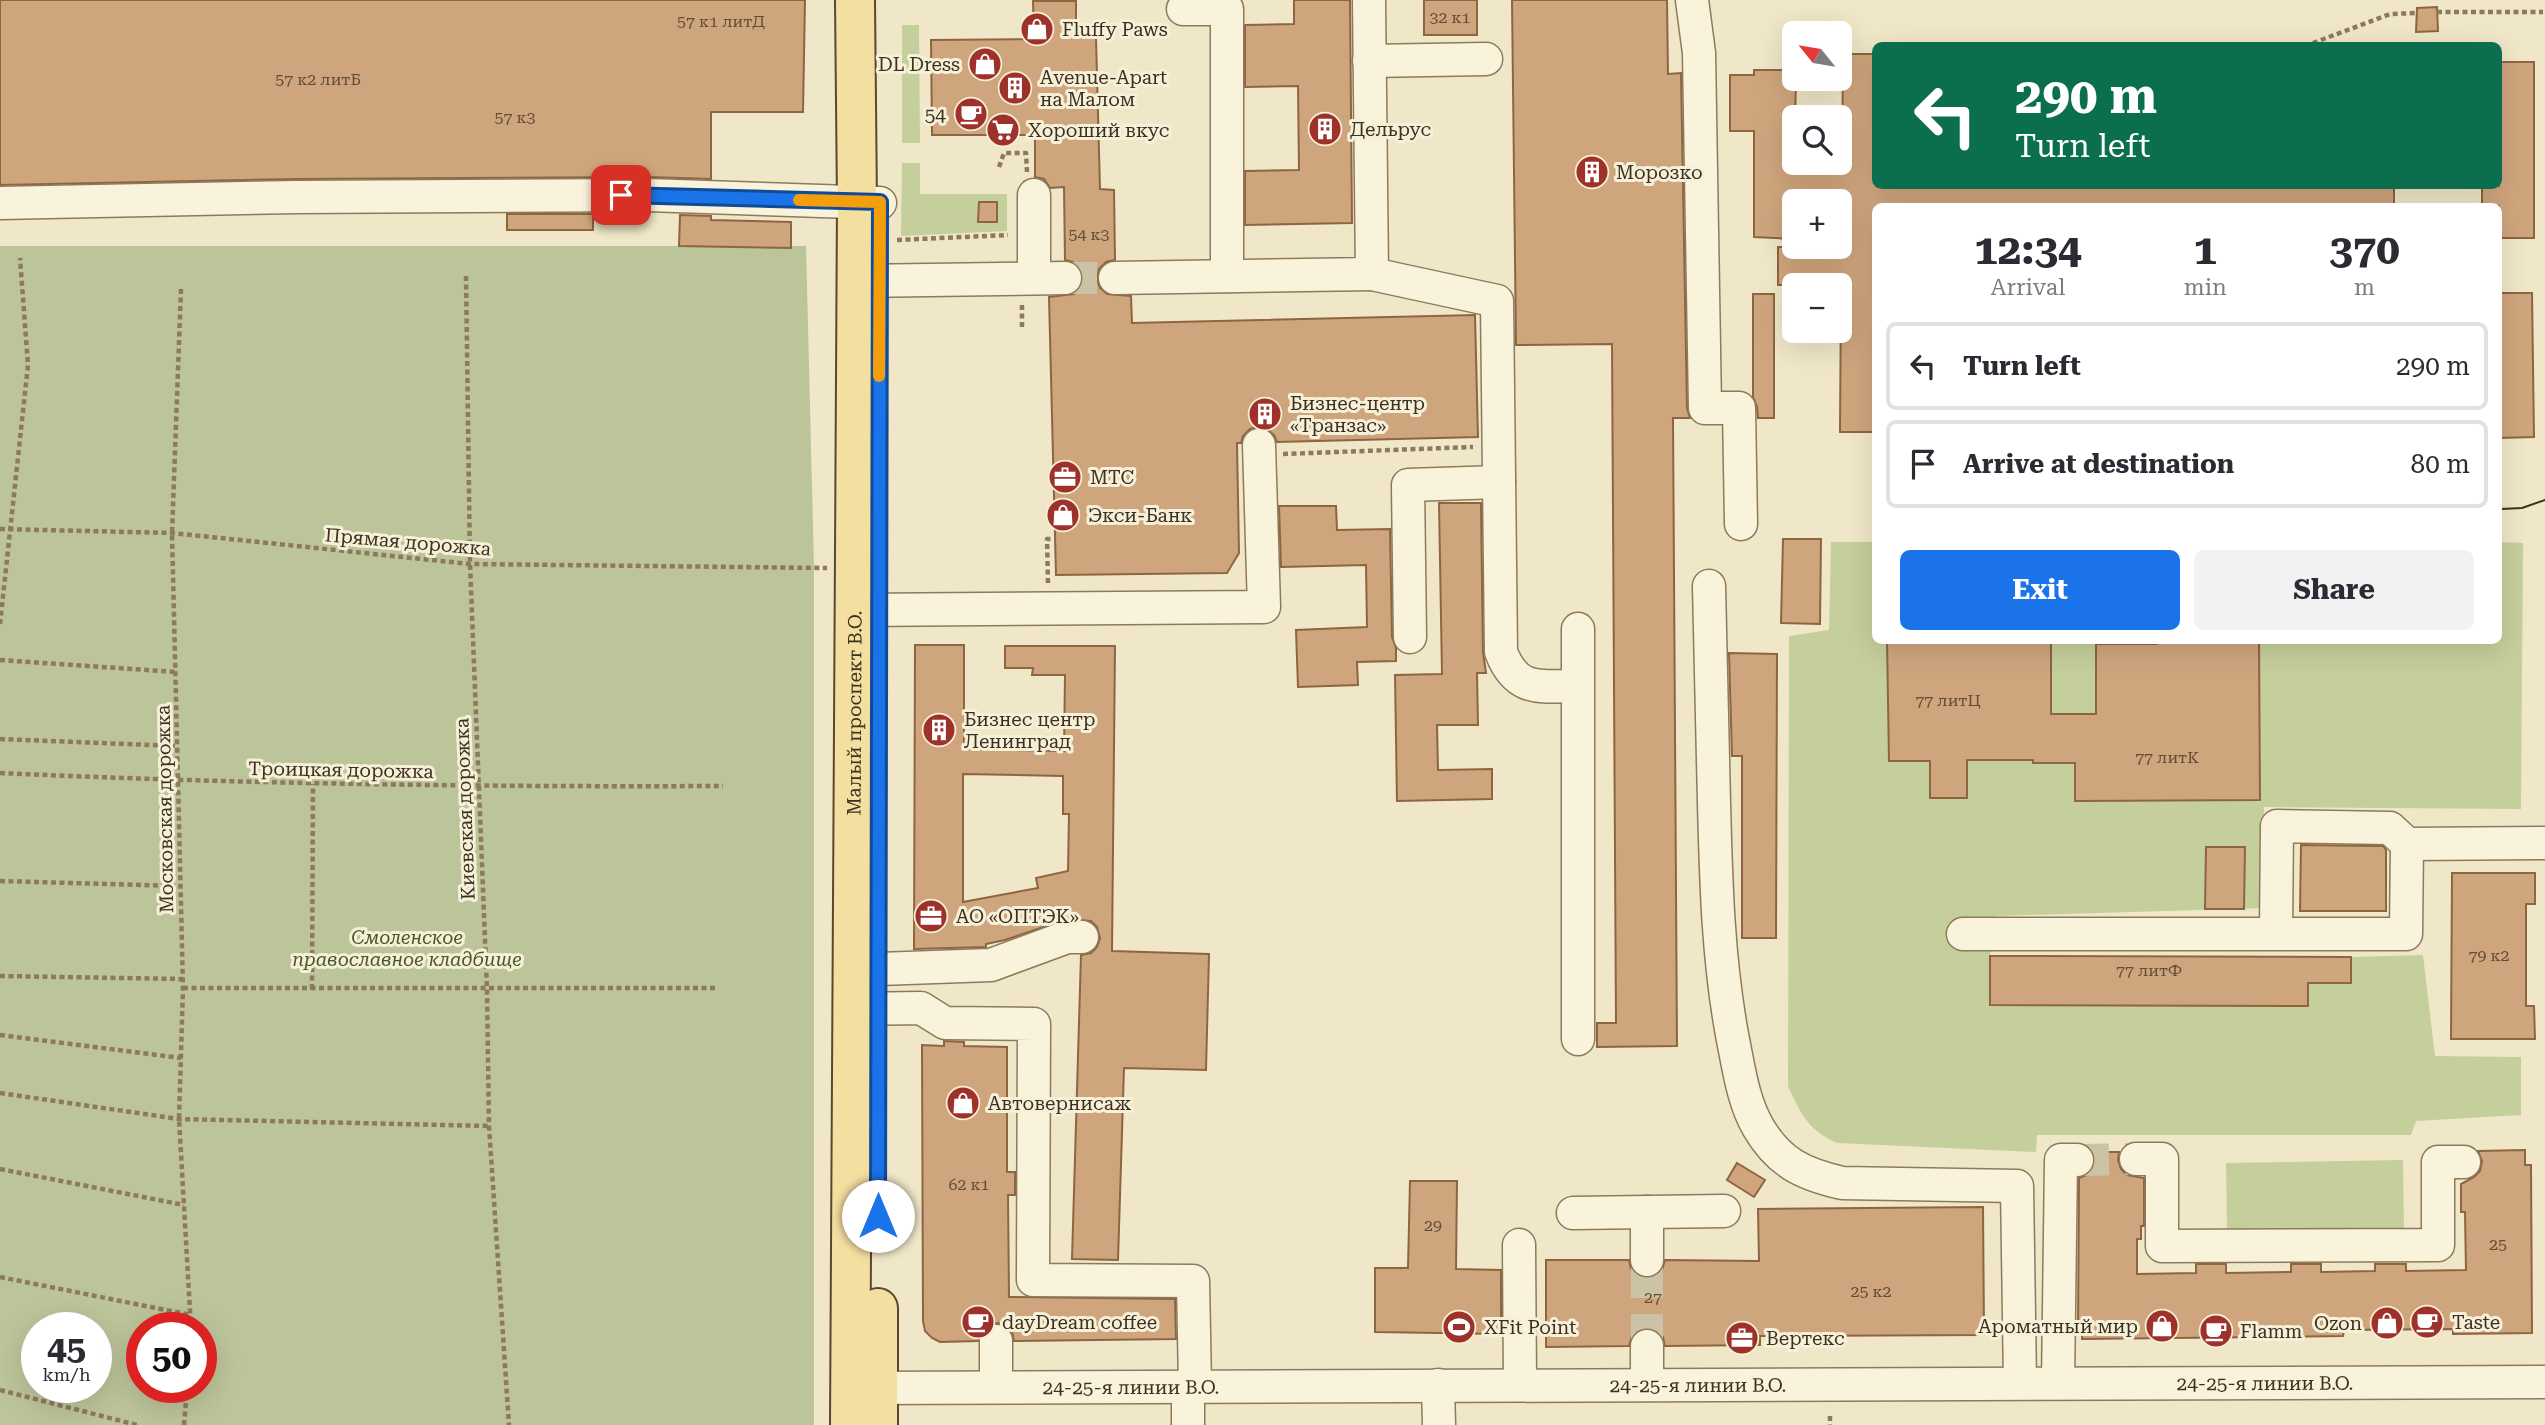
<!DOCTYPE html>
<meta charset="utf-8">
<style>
:root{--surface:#fff;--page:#f2f2f3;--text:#2b2b33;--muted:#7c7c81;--line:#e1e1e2;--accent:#1a73e8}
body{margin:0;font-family:"Roboto Serif",serif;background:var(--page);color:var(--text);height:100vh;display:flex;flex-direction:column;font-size:26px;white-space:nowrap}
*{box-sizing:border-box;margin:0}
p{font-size:23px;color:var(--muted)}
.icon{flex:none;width:38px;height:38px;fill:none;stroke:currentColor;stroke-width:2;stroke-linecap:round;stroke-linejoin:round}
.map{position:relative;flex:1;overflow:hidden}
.drawer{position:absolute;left:1872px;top:203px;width:630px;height:441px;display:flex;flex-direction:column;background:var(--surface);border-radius:10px;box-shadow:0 7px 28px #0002}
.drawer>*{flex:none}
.guide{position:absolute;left:1872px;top:42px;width:630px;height:147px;border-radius:10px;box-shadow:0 7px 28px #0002;background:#0b6e4f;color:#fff;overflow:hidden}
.needle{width:46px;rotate:300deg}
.buttons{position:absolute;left:1782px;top:21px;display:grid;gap:14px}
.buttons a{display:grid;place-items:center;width:70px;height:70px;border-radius:10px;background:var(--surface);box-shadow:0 7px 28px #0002;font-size:35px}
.speed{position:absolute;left:21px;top:1312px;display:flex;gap:14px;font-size:35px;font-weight:700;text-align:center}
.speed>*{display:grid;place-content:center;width:91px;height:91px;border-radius:50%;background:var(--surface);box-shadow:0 7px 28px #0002;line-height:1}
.speed small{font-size:18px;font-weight:400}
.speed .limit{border:10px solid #d22;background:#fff;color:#111}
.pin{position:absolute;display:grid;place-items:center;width:60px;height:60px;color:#fff;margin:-30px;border-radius:14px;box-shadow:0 4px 10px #0006}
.me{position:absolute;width:77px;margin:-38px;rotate:0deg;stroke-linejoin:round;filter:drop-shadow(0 0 5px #0008)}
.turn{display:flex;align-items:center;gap:24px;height:147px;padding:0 28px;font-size:32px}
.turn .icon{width:91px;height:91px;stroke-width:2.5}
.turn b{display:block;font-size:49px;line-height:60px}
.eta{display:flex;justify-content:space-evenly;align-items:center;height:119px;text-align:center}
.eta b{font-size:42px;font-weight:700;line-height:49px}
.primary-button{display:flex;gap:14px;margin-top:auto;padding:14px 28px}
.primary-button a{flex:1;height:80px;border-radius:10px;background:var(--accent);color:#fff;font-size:28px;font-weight:700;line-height:80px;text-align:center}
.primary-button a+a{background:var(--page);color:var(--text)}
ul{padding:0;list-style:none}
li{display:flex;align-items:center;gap:21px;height:88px;margin:0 14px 10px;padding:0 14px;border:4px solid var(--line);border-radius:10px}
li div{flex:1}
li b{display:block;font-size:26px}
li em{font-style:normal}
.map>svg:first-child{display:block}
.green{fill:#c5cf9b}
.cemetery{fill:#bcc49a;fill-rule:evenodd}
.building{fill:#cfa57d;stroke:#8d6541;stroke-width:2;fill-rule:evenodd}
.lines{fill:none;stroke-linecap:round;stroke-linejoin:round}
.minor-tunnel{stroke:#ccc2a6;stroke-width:32;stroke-dasharray:32 16;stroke-linecap:butt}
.minor-casing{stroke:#8d7a5c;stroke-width:35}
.major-casing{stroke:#5b4730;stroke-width:42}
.path{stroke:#8d7a5c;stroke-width:4.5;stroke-dasharray:5 3.5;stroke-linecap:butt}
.minor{stroke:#faf3dc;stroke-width:32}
.major{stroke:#f3dfa0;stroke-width:38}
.tram{stroke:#3d3020;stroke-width:2}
.route-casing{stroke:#114b97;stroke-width:18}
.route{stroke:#1a73e8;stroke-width:12}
.slow{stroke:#f59e0b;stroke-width:12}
.labels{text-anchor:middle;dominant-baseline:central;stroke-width:6;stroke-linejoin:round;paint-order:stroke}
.number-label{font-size:16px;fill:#624d37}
.poi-label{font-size:19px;fill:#3d3020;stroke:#f7f0d8;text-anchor:start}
.street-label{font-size:19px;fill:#3d3020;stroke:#f7f0d8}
.park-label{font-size:19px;font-style:italic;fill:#495a26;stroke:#f7f0d8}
</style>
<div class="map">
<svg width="2545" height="1425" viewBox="0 0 2545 1425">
<rect width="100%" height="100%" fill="#f0e7c8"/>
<!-- green -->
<g class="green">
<path d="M902,25H919L920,143H902Z"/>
<path d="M902,163H920V194H1007V231L901,236Z"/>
<path d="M1831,542H1876V640H2499V542L2523,543L2521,809L2264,807L2265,908L1996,916L1990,956L1991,1005L2308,1006V983H2350L2351,957L2423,955L2435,1056L2521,1057V1115L2416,1121L2411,1135H2037L2036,1152L1837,1143C1808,1130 1801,1114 1788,1086L1789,636L1829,630Z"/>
<path d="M2403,1160L2404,1229L2227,1231L2226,1163Z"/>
</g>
<!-- cemetery -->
<path class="cemetery" d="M0,246H806L814,568V1425H0ZM37,1328H96V1388H37ZM142,1328H201V1388H142Z"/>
<!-- building -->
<g class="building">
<path d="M0,0H805L803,112H711V179L648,177L297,179L0,185Z"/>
<path d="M1294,0H1350L1352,223L1245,225V171L1299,170L1298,86L1245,87V25L1294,24Z"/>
<rect x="1424" y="0" width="53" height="35"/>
<path d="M1512,0H1667L1668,74L1681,73L1687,408L1690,418H1673L1677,1046L1597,1047V1023H1616L1612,344L1516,345Z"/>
<path d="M1033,1H1076V38H1096L1100,189L1114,190L1115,260L1106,262L1099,269L1097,279L1100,288L1107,294L1131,296L1132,323L1475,315L1478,437L1277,442L1274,435L1267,429L1258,427L1250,429L1243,436L1241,443H1237L1239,553L1227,573L1056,575L1049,297L1074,294L1081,288L1083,278L1080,268L1073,262L1065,260L1064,187L1050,188L1044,179L1035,177V135H932L931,40L1034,39Z"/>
<path d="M2437,7L2438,31L2416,32L2417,8Z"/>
<path d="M1843,54H1876V186H2394V206H1876V432H1840L1841,285H1778V247H1841L1842,201H1794V239L1754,237V131H1730V75H1754V70H1794V79H1796L1794,163H1842Z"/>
<path d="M2499,62H2534V238H2499V206H2482V186H2499Z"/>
<path d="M979,202H997V222H978Z"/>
<rect x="507" y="214" width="86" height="16"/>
<path d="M680,215L711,216V220L791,222V248L679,246Z"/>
<path d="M2499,293H2532L2534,437L2499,438Z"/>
<path d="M1753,294H1774V418H1758L1757,407L1753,397Z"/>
<path d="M1439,503H1481L1483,652L1486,673H1477L1478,725H1437L1438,770L1492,769V799L1397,801L1395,675L1442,674Z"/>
<path d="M1279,506H1336L1337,530L1390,529L1392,637L1396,648V661L1357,662L1358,685L1298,687L1296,630L1367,627L1366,565L1281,567Z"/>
<path d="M1783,539H1821L1820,624L1781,623Z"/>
<path d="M1887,640H2051V714H2096V644H2157V640H2259L2260,800L2075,801V763H2033V760H1967V798H1930V761H1889Z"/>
<path d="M915,645H964V749L1064,751L1065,675H1032L1033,668H1005V646H1115L1112,951L1209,954L1206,1070L1124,1068L1118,1260L1072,1259L1081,955L1091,953L1097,947L1100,938L1097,927L1091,921L1067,919L1005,940L986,944V947L914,949ZM963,774L1063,776V814H1069L1068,871L1036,878L1038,888L963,902Z"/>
<path d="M1729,653L1777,654L1776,938H1742V756H1732Z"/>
<path d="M2301,845L2383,846L2386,850V911H2300Z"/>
<path d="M2206,847H2245L2244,909H2205Z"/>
<path d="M2452,873H2535V904H2526V1006H2534L2535,1039H2451Z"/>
<path d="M1990,956L2351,957V983H2308V1006L1990,1005Z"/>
<path d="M944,1041L964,1042V1046L1007,1047V1172H1015V1195H1008L1009,1297L1175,1299L1176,1339L1014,1341L1012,1331L1005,1325L997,1323L986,1326L980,1332L978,1341L940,1342L932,1338L925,1331L923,1321L922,1045L944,1046Z"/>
<path d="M2525,1150V1165H2531L2532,1333L2453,1334V1329L2344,1330L2343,1336L2082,1339V1333H2078L2079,1178L2087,1175L2093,1169L2095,1161L2093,1152H2119L2118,1160L2121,1169L2127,1175L2144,1178V1226H2141V1239H2137V1274L2196,1273V1264H2226V1273L2291,1272V1264H2321V1272L2375,1271V1264H2406V1271L2466,1270L2465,1212H2461V1184L2474,1177L2480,1171L2482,1161L2478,1151Z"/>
<path d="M1737,1163L1765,1180L1754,1197L1727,1180Z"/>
<path d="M1410,1181H1457L1456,1269L1501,1270V1334L1375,1332V1268H1408Z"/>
<path d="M1983,1207L1984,1335L1760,1336V1345L1665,1346L1663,1337L1657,1331L1646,1328L1638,1330L1632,1336L1629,1346L1546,1347V1260H1629L1631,1269L1637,1275L1648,1278L1656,1276L1662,1270L1665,1260L1759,1261L1758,1209Z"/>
</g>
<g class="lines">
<!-- minor-tunnel -->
<g class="minor-tunnel">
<path d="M1065,278H1115"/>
<path d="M2077,1160L2136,1159"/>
<path d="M1647,1346V1260"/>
</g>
<defs>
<g id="minor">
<path d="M1692,0L1699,53L1705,408H1739L1741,524"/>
<path d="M1183,9H1227V276"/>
<path d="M1369,61L1486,59"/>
<path d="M1034,195V278"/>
<path d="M0,203L297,197L647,195L880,203"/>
<path d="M1372,274L1497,301L1501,652C1517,693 1540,686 1577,686"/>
<path d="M1115,278L1372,274L1369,0"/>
<path d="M857,281L1065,278"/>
<path d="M1709,586C1711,658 1713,730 1714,803C1716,883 1718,961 1733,1040C1739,1069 1743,1101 1758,1127C1779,1163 1803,1174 1842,1183L2017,1186L2020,1383"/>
<path d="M856,610L1264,607L1259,445"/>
<path d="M1578,629V1039"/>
<path d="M1410,637L1408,485L1499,482"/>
<path d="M2276,932L2277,826L2390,828L2407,844L2545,843"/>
<path d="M1963,934H2406L2407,844"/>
<path d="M879,969L991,965L1067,937H1082"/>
<path d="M853,1009L921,1008L945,1023L1034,1024L1033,1280L1193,1281L1195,1386"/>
<path d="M2136,1159H2162V1246L2438,1245V1162H2464"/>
<path d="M1573,1213L1724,1211"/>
<path d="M1519,1245L1520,1385"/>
<path d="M1647,1260V1212"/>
<path d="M2058,1383L2061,1160H2077"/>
<path d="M1438,1385L1439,1425"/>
<path d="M1647,1385V1346"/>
<path d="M1188,1386V1425"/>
<path d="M996,1387V1341"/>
<path id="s1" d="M856,1388L2545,1382"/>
</g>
<g id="major">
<path d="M878,1308V1425"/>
<path id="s2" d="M850,1425L857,203L855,0"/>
</g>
</defs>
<!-- minor casing -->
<use href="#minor" class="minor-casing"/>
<!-- major casing -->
<use href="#major" class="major-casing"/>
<!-- path -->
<g class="path">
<path d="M2437,12H2543"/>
<path d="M2305,46L2390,14L2416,13"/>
<path d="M999,167L1004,153H1026L1027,172"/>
<path d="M897,240L1008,235"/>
<path d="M466,276L470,564L487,990L489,1126L509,1425"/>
<path d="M181,289L172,533L183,988L179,1119L191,1328"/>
<path d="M1022,305V329"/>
<path d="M1283,454L1473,447"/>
<path d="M0,529L172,533L470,564L827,568"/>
<path d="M1048,583L1047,539H1055"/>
<path d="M0,624L28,365L20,258"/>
<path d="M0,660L176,672"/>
<path d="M0,739L176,746"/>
<path d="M0,773C241,784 482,787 723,786"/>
<path d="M0,881L180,886"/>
<path d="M0,976L183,979"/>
<path d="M183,988H717"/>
<path d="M312,989L313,784"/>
<path d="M0,1035L181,1058"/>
<path d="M0,1093L179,1119L489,1126"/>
<path d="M0,1169L184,1205"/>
<path d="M0,1277L191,1315"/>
<path d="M0,1390L137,1425"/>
<path d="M1830,1416V1425"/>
<path d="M184,1425L187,1388"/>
</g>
<!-- minor -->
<use href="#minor" class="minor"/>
<!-- major -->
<use href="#major" class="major"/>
<!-- tram -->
<path class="tram" d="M2501,509L2522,508L2545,500"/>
</g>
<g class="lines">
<defs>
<path id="route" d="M621,195L880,202L878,1216"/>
</defs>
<!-- route casing -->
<use href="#route" class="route-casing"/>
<!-- route -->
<use href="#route" class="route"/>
<!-- slow -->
<path class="slow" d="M799,200L880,202L879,376"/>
</g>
<!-- icons -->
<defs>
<symbol id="shop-disc" viewBox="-11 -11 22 22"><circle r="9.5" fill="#9e322a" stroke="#f7f0d8"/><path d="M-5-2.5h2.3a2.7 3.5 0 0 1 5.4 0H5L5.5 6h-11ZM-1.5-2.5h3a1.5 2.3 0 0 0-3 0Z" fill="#fff"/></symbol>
<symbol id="building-disc" viewBox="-11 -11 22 22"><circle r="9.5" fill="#9e322a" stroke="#f7f0d8"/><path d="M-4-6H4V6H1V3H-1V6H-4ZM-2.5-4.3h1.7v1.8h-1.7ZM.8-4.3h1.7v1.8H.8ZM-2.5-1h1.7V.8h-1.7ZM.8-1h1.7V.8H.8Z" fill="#fff"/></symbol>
<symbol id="cafe-disc" viewBox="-11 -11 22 22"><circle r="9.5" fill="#9e322a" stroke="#f7f0d8"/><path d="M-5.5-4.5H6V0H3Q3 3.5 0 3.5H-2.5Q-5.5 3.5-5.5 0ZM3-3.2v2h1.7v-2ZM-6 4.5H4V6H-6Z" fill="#fff"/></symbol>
<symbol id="supermarket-disc" viewBox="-11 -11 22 22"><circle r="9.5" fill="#9e322a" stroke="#f7f0d8"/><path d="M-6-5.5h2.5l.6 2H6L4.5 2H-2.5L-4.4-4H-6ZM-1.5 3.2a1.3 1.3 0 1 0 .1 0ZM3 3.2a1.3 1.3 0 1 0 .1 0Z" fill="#fff"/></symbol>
<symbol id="office-disc" viewBox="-11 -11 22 22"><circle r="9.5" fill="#9e322a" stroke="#f7f0d8"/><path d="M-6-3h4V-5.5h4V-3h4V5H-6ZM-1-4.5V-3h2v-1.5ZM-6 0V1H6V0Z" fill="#fff"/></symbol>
<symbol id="stadium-disc" viewBox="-11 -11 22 22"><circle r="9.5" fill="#9e322a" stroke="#f7f0d8"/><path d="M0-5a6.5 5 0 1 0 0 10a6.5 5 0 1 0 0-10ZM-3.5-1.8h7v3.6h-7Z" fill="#fff"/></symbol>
</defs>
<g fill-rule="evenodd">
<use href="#shop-disc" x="1018" y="10" width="38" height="38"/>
<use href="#shop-disc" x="966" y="45" width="38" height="38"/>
<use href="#building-disc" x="996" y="69" width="38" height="38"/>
<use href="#cafe-disc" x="952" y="95" width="38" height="38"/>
<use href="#building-disc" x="1306" y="110" width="38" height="38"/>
<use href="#supermarket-disc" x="984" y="111" width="38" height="38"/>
<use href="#building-disc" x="1573" y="153" width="38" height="38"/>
<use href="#building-disc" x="1246" y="395" width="38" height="38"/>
<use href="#office-disc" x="1046" y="458" width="38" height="38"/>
<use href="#shop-disc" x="1044" y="496" width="38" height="38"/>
<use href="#building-disc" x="920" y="711" width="38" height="38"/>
<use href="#office-disc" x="912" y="897" width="38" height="38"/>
<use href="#shop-disc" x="944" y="1084" width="38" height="38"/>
<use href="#cafe-disc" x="959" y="1303" width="38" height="38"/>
<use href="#cafe-disc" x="2408" y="1303" width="38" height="38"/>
<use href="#shop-disc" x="2368" y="1304" width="38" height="38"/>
<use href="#shop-disc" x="2143" y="1307" width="38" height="38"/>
<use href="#stadium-disc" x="1440" y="1308" width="38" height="38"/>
<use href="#cafe-disc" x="2197" y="1312" width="38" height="38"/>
<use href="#office-disc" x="1723" y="1319" width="38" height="38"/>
</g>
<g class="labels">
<!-- number labels -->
<g class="number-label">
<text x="1450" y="17">32 к1</text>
<text x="721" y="21">57 к1 литД</text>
<text x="318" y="79">57 к2 литБ</text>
<text x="515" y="117">57 к3</text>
<text x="1089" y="234">54 к3</text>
<text x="1948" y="700">77 литЦ</text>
<text x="2167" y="757">77 литК</text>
<text x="2489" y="955">79 к2</text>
<text x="2149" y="970">77 литФ</text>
<text x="969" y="1184">62 к1</text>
<text x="1433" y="1225">29</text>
<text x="2498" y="1244">25</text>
<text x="1871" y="1291">25 к2</text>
<text x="1653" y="1297">27</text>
</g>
<!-- poi labels -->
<g class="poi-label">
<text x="1062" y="29">Fluffy Paws</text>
<text x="960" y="64" text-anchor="end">DL Dress</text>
<text x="1040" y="77">Аvenue-Apart<tspan x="1040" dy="22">на Малом</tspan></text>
<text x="946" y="114" text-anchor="end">54</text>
<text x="1350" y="129">Дельрус</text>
<text x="1028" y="130">Хороший вкус</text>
<text x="1616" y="172">Морозко</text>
<text x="1290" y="403">Бизнес-центр<tspan x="1290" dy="22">«Транзас»</tspan></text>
<text x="1090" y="477">МТС</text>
<text x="1088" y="515">Экси-Банк</text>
<text x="964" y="719">Бизнес центр<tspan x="964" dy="22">Ленинград</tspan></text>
<text x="956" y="916">АО «ОПТЭК»</text>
<text x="988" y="1103">Автовернисаж</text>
<text x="1002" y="1322">dayDream coffee</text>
<text x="2452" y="1322">Taste</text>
<text x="2362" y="1323" text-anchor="end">Ozon</text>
<text x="2138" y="1326" text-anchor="end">Ароматный мир</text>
<text x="1484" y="1327">XFit Point</text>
<text x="2240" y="1331">Flamm</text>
<text x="1766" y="1338">Вертекс</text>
</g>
<!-- street labels -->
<g class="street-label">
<text transform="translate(408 542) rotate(5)">Прямая дорожка</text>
<text stroke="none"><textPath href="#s2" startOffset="712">Малый проспект В.О.</textPath></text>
<text transform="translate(341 770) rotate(1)">Троицкая дорожка</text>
<text transform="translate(165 809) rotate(-91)">Московская дорожка</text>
<text transform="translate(465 809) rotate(-92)">Киевская дорожка</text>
<text stroke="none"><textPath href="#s1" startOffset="1409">24-25-я линии В.О.</textPath></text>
<text stroke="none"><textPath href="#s1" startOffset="842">24-25-я линии В.О.</textPath></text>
<text stroke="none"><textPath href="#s1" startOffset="275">24-25-я линии В.О.</textPath></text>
</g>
<!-- park labels -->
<g class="park-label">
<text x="407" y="937">Смоленское<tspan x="407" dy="22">православное кладбище</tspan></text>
</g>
</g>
</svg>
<div class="buttons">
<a><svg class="needle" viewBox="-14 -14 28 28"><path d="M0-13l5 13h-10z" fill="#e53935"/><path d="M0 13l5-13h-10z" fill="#7c7c81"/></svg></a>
<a><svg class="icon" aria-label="search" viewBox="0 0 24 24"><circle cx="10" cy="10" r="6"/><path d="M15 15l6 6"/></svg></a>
<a>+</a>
<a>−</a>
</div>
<div class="speed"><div>45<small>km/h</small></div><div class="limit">50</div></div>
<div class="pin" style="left:621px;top:195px;background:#d93025"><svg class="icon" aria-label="arrive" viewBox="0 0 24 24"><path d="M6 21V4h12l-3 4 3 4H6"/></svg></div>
<svg class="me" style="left:878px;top:1216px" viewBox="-20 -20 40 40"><circle r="19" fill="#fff"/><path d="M0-13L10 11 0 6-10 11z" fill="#1a73e8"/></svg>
<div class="guide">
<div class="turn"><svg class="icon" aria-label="left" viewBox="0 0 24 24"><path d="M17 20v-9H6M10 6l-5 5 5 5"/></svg><div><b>290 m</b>Turn left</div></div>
</div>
<section class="drawer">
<div class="eta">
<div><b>12:34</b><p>Arrival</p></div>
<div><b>1</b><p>min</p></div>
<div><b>370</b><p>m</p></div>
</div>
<ul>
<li><svg class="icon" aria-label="left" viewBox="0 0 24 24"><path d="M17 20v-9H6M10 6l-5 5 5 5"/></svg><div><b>Turn left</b></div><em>290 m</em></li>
<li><svg class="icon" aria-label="arrive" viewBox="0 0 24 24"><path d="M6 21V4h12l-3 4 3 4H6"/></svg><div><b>Arrive at destination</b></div><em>80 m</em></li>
</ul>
<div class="primary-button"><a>Exit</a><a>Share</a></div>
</section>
</div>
